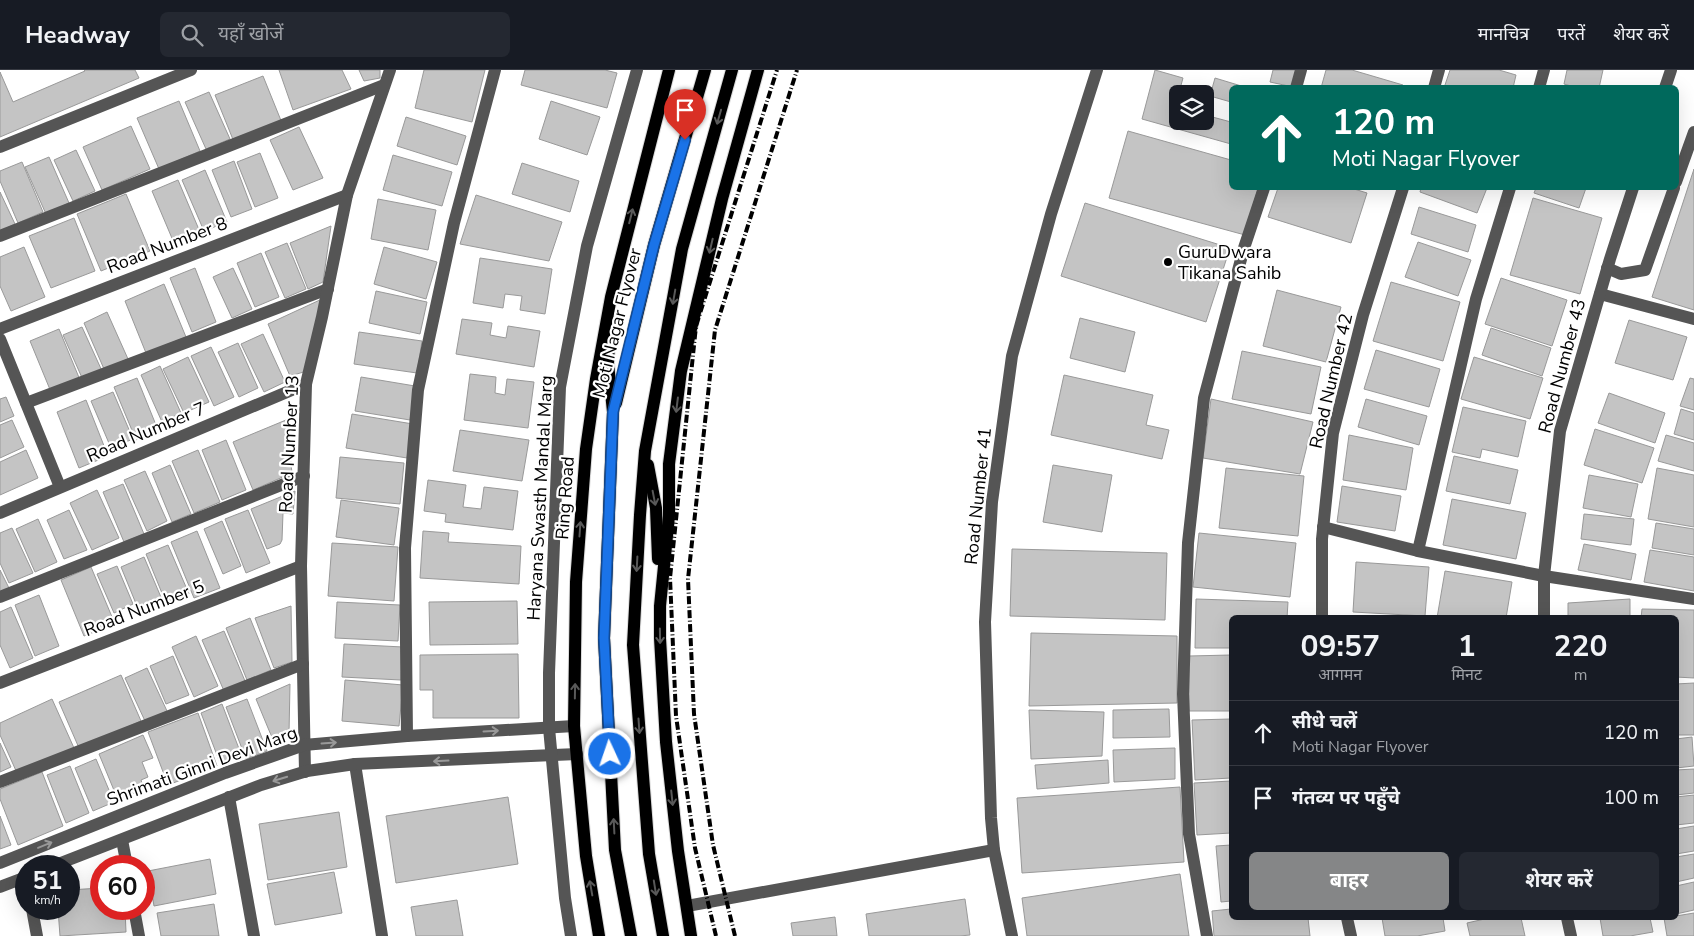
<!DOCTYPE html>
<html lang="hi">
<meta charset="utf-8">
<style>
:root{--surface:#171b24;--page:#242831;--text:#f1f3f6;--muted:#9ea1a6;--line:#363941;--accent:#858687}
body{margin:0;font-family:"Nunito Sans","Noto Sans Devanagari",sans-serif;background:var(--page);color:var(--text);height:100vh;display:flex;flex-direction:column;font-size:19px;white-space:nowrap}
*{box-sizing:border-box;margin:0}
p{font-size:16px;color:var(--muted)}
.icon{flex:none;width:28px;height:28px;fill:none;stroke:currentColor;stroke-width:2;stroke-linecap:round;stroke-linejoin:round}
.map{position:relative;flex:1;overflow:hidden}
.panel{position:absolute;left:1229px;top:545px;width:450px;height:305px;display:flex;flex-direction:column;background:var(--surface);border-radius:8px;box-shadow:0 5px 20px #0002}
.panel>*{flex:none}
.top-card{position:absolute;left:1229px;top:15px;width:450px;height:105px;border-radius:8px;box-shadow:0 5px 20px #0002;background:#00695c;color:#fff;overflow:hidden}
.tools{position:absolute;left:1169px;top:15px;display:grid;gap:10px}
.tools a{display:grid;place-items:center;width:45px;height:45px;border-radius:8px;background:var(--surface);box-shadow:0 5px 20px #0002;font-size:25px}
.speed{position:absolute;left:15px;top:785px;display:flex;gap:10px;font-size:25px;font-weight:700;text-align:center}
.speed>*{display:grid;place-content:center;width:65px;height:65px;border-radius:50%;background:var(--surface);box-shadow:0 5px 20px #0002;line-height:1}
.speed small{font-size:12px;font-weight:400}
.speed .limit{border:8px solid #d22;background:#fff;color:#111}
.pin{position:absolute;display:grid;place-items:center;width:42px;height:42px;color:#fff;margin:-51px -21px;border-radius:50% 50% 50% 0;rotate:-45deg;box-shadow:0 0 5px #0007}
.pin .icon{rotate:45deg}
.me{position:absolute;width:55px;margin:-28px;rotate:357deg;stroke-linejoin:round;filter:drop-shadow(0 0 4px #0008)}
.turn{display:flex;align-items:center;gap:18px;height:105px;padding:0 20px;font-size:22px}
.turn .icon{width:65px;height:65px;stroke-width:2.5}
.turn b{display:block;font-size:35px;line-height:42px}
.eta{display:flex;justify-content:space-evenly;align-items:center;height:85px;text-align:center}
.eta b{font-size:30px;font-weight:700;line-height:35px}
.action{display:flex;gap:10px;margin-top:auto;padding:10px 20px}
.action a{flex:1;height:58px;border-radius:8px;background:var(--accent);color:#fff;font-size:20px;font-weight:700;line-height:58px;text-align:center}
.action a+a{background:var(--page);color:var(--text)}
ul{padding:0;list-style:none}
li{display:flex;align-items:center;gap:15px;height:65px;padding:0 20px;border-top:1px solid var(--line)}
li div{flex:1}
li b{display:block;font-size:19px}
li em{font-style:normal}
header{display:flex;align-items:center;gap:30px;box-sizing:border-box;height:70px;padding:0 25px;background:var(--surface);border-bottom:1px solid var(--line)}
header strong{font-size:24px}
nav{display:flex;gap:28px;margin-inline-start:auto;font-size:18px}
.search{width:350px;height:45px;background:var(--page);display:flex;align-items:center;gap:12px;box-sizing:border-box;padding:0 18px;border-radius:8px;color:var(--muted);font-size:19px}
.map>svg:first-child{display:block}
.building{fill:#c4c4c4;stroke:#999}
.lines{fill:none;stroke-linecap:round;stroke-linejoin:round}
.major-casing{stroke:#dbdbdb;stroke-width:14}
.minor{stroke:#555;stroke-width:12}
.major{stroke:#000;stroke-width:12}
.rail{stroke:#000;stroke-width:4;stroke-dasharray:8 2.5 1 2.5;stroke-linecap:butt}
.oneway{stroke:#595959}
.oneway2{stroke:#999}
.route-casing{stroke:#114b97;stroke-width:12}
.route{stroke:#1a73e8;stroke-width:9}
.poi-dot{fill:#000;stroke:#fff;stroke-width:2}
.labels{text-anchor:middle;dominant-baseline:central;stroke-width:4.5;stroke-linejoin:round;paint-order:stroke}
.street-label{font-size:18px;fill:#000;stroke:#fff}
.poi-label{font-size:18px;fill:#000;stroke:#fff;text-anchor:start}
</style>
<header>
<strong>Headway</strong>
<div class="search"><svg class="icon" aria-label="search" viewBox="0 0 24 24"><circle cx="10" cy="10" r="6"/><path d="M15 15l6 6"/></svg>यहाँ खोजें</div>
<nav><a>मानचित्र</a><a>परतें</a><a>शेयर करें</a></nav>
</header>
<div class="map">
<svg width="1694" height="866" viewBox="0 0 1694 866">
<rect width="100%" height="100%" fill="#fff"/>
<!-- building -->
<g class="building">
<path d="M84,0H135L139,8L0,67V2L13,32L85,1Z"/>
<path d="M279,0H342L351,19L293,40Z"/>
<path d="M359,0H380V8L364,11Z"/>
<path d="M424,0H485L472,52L415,38Z"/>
<path d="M525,0H605L617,3L607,38L521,15Z"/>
<path d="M1155,0L1183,8L1175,37H1178V51H1205V45L1231,52V50V74L1142,49Z"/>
<path d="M1273,0H1296L1293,17L1270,12Z"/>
<path d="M1326,0H1352L1403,15L1402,18H1321Z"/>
<path d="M1450,0H1499L1516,5L1513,18H1444Z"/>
<path d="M1567,0H1603L1599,18H1578L1564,14Z"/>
<path d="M263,6L282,53L234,72L215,25Z"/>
<path d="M1215,8L1248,18H1231V32L1210,26Z"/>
<path d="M209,22L230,69L206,79L185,32Z"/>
<path d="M179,31L200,81L159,99L137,48Z"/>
<path d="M551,31L600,47L587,85L539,69Z"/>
<path d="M406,47L466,66L457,95L397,76Z"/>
<path d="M131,56L150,99L102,120L83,77Z"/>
<path d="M299,57L323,108L293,120L270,70Z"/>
<path d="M1128,61L1231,90V118H1258L1245,165L1109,128Z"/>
<path d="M76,80L95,121L73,131L54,90Z"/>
<path d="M260,83L278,128L255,137L237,92Z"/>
<path d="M393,85L452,102L442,136L383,120Z"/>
<path d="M49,87L69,133L46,144L25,97Z"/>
<path d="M234,91L252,139L231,147L212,100Z"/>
<path d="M22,92L43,142L18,153L0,111V101Z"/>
<path d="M522,93L579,111L570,142L512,124Z"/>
<path d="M1694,99V240L1652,227Z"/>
<path d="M205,100L227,152L204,161L182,110Z"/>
<path d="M178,110L200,162L174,173L152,121Z"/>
<path d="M1278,118H1351L1367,123L1351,173L1268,147Z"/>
<path d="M1421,118H1487L1477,143L1420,122Z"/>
<path d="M1536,118H1586L1579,138L1534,123Z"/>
<path d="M0,122L15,154L0,161Z"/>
<path d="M126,124L150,181L101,201L77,144Z"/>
<path d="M476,125L562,152L549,191L460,174Z"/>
<path d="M1533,128L1602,148L1580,224L1510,205Z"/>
<path d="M378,129L436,140L428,180L371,169Z"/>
<path d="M1085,133L1230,178L1206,252L1061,206Z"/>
<path d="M1419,137L1476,155L1468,182L1411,164Z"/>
<path d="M74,148L95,201L51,218L29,166Z"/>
<path d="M331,156L323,212L308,219L290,173Z"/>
<path d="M1418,172L1471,190L1458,226L1405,207Z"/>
<path d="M287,173L306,219L285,228L265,182Z"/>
<path d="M24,177L45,227L11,241L0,216V187Z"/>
<path d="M384,177L437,192L426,229L374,214Z"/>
<path d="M261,183L279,227L255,237L237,193Z"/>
<path d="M480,188L552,199L545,244L520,240L522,226L505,224L503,238L473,233Z"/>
<path d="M195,198L216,252L192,262L170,208Z"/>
<path d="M233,198L252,239L232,248L213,207Z"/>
<path d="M1501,208L1567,230L1552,276L1485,254Z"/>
<path d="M1391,212L1460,232L1443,291L1373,271Z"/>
<path d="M164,214L186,267L146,283L125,231Z"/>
<path d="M1277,220L1341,237L1326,292L1263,276Z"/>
<path d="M376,221L427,232L420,264L369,253Z"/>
<path d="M322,229L307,301L290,306L268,254Z"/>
<path d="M107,242L128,289L104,299L84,253Z"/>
<path d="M1080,248L1135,262L1125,302L1070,288Z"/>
<path d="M462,249L492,253L490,265L506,268L508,256L540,261L534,297L456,284Z"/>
<path d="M1629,250L1687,267L1673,310L1615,293Z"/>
<path d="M82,257L102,301L83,310L63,265Z"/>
<path d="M1491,258L1551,278L1542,306L1482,285Z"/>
<path d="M59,259L80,310L51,322L30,271Z"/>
<path d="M359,262L422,271L417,303L354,294Z"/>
<path d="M263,264L285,312L264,322L241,274Z"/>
<path d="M238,273L258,318L239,327L218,282Z"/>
<path d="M211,277L234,327L214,336L191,286Z"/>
<path d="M1376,280L1440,299L1429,337L1364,319Z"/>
<path d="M1242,281L1321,297L1311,344L1232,329Z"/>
<path d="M188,287L209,332L184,343L163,299Z"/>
<path d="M1474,287L1543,308L1530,349L1461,329Z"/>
<path d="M160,296L181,343L162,352L141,305Z"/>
<path d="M470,304L496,307L495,323L505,325L507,309L534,312L528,358L464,350Z"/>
<path d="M1064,305L1153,325L1146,355L1169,360L1162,389L1051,365Z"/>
<path d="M361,307L415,316L410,350L355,341Z"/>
<path d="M137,308L158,360L136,370L114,317Z"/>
<path d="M1690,308L1694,309V340L1680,336Z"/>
<path d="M113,322L133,369L111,378L91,331Z"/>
<path d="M1609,323L1665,343L1655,373L1598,353Z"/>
<path d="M6,327L14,346L0,352V329Z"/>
<path d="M1211,329L1313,352L1300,404L1203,388Z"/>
<path d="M1366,329L1427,346L1419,375L1358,357Z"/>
<path d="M86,330L108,386L79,398L57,342Z"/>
<path d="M1463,337L1526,351L1518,387L1482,379L1480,388L1452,382Z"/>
<path d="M1681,339L1694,343V370L1674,364Z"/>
<path d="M352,344L413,354L407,388L346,378Z"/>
<path d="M12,350L24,377L0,388V355Z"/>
<path d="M286,350L292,403L253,420L233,372Z"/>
<path d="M1595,359L1654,378L1642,413L1584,395Z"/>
<path d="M460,360L529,370L522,411L453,401Z"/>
<path d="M1349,365L1413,378L1406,420L1343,410Z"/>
<path d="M1666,365L1694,373V401L1658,391Z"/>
<path d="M226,370L246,420L222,430L202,380Z"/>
<path d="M26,380L38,408L0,425V392Z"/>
<path d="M198,380L220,432L194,443L172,391Z"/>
<path d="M1454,386L1518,400L1510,434L1446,421Z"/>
<path d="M340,387L404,393L400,434L336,428Z"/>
<path d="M170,395L191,444L172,452L152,403Z"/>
<path d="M1053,395L1112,405L1102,462L1043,452Z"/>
<path d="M1226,398L1304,406L1298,466L1219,458Z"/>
<path d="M1657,398L1694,405V457L1648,449Z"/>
<path d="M145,401L167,451L147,461L124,410Z"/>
<path d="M1589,405L1638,414L1631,447L1583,438Z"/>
<path d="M428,410L466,415L463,437L481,439L484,417L518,421L513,460L445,452L446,444L424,441Z"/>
<path d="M123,414L144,464L124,472L103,422Z"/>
<path d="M1342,416L1401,426L1395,461L1337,452Z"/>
<path d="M97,420L119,468L92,480L70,433Z"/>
<path d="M295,421L293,444L283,443L282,470L280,474L267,479L251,439Z"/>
<path d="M1452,429L1526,443L1516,489L1443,475Z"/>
<path d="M341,430L399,438L394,475L336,467Z"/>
<path d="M69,440L87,480L64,489L47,450Z"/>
<path d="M248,440L270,493L246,503L225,449Z"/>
<path d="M1584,444L1634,449L1631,475L1581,469Z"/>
<path d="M38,449L57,492L35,502L16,459Z"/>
<path d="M222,451L241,496L223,504L204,459Z"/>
<path d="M1656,453L1694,459V485L1652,478Z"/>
<path d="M12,458L33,503L9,513L0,493V463Z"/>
<path d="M197,461L220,518L194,528L171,472Z"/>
<path d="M423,461L449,463L448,472L521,476L519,514L420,508Z"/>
<path d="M1199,463L1296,473L1290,527L1193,517Z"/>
<path d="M332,473L398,477L394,531L328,526Z"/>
<path d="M1584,474L1636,484L1631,510L1578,500Z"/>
<path d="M168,475L189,524L166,533L146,484Z"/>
<path d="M1012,479L1167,483L1165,550L1010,546Z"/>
<path d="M1650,480L1694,487V521L1644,512Z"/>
<path d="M144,487L163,532L139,541L121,497Z"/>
<path d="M1356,492L1429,497L1425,546L1353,542Z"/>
<path d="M117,496L133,534L114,543L97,504Z"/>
<path d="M91,497L115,554L84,566L61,510Z"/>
<path d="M0,500L9,518L0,522Z"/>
<path d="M1445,501L1512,512L1506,548H1437Z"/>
<path d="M39,525L59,576L35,586L15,535Z"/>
<path d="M1196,529L1288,532L1287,548H1231V578H1195Z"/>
<path d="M1630,529V548H1568V533Z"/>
<path d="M517,531L518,574L430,575L429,532Z"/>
<path d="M337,532L400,535L398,571L335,568Z"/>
<path d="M291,536L292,592L274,598L255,548Z"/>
<path d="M11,537L33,588L10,598L0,575V542Z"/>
<path d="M1642,539L1694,540V608L1676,607V548H1641Z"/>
<path d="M250,548L271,600L247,610L226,558Z"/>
<path d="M224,561L245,611L224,621L202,570Z"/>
<path d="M1031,563L1177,566V633L1029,636Z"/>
<path d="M196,566L218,616L194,627L172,577Z"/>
<path d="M344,574L403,577L401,610L342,607Z"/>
<path d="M518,584L519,648H433V620H420V585Z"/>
<path d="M1231,585V641H1189V586Z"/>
<path d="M173,586L189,625L166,634L150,596Z"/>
<path d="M147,598L167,641L145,651L125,608Z"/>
<path d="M121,605L141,651L79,678L59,632Z"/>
<path d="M345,610L403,615L399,656L342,651Z"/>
<path d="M1694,613V665H1676V614Z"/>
<path d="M290,614L289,663L273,670L256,629Z"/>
<path d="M52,629L74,678L17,703L0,665V653Z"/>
<path d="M247,629L267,681L246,689L226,637Z"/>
<path d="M222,634L241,684L220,693L201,643Z"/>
<path d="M1169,639L1170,667L1113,668V640Z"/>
<path d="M1029,640L1104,642L1102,686L1031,689Z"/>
<path d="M198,643L217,696L168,715L148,662Z"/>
<path d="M1231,649V708L1195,710L1192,650Z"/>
<path d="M143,665L153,688L142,692L148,707L141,710L144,719L118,730L99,684Z"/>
<path d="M1692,667L1694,696L1676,698V669Z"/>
<path d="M0,673L11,697L0,702Z"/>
<path d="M1175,678V709L1114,712L1113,680Z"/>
<path d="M96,689L114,732L93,741L75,698Z"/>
<path d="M1108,690L1109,713L1037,719L1035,695Z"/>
<path d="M70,696L89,743L66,753L47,705Z"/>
<path d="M1694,699V723L1676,725V700Z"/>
<path d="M42,702L63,756L18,775L0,729V719Z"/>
<path d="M1231,711V763L1197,765L1194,713Z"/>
<path d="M1180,717L1184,792L1022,803L1017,728Z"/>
<path d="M1694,725V753L1676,755V727Z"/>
<path d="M508,727L518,794L396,813L386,746Z"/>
<path d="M339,742L347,797L268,810L259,754Z"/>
<path d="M0,746L11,775L0,779Z"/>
<path d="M1694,756V781L1676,784V759Z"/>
<path d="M1231,775V831L1221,832L1216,776Z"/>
<path d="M1694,784V808L1676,812V787Z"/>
<path d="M210,789L216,824L154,836L148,801Z"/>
<path d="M334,802L342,843L275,855L267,814Z"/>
<path d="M1180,804L1189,866H1027L1022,828Z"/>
<path d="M1694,812V840L1676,844V816Z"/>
<path d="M101,818V839H125L126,862L60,866L58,839H69V820Z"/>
<path d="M965,829L970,865L960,866H869L866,844Z"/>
<path d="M457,830L463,866H416L411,837Z"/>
<path d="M214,834L219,866H161L157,843Z"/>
<path d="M1231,839V848H1308L1310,866H1214L1212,841Z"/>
<path d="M1694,843V866H1667L1664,848H1676V846Z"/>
<path d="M835,847L837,866H793L791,853Z"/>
<path d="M1382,848H1443L1445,861L1417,866H1385Z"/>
<path d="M1489,848H1521L1525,866H1470L1467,853Z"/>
<path d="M1600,848H1650L1653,862L1630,866H1603Z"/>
</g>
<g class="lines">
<defs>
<g id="major">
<path d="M609,275L608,293L613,342L604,568L615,780L631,866"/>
<path d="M616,333L654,175L705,0"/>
<path d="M648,395L656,438L658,489"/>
<path d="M599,866L586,786L574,656L576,512L586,379L596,309L611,227L669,0"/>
<path d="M663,866L649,784L633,575L640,445L645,381L682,179L732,0"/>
<path d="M691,866L678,781L666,672L660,568V536L669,446V394L681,301L722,129L758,0"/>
</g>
</defs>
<!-- major casing -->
<use href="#major" class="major-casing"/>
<!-- minor -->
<g class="minor">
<path d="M1296,18L1301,0"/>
<path d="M1434,18L1439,0"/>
<path d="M1539,18L1544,0"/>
<path d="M1665,18L1671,0"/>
<path d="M0,77L191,0"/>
<path d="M1676,112L1694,62"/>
<path d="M0,166L384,15"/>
<path d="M1607,198L1621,204L1645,200L1674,118"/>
<path d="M1600,224L1694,249"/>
<path d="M0,259L347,125"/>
<path d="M0,269L60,417"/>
<path d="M26,333L328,219"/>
<path d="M0,443L306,314"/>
<path d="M1323,457L1418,481L1544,506L1694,529"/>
<path d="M1418,481L1476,229L1510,118"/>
<path d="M0,527L304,406"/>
<path d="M1322,548V469L1333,363L1363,245L1403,118"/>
<path d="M1544,548V506L1560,361L1610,189L1633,118"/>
<path d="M0,613L301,496"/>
<path d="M407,666L405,478L418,320L454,153L495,0"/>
<path d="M355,694L382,866"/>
<path d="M305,702L301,496L306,314L322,247L347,125L390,0"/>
<path d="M0,712L303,594"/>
<path d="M229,727L254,866"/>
<path d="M122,770L127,796"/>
<path d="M0,793L225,703L304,675L407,666L574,656"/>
<path d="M53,796L261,715L307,701L355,694L577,684"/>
<path d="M0,817L26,807"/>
<path d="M687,836L994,780"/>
<path d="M32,839L37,866"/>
<path d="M134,839L139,866"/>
<path d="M1347,848L1351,866"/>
<path d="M1567,848L1571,866"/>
<path d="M571,866L565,828L549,658V603L560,317L587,176L637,0"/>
<path d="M1012,866L994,780L991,748L985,552L992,432L1012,286L1051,144L1097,0"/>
<path d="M1207,866L1189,764L1183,624L1188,473L1204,328L1244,178L1264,118"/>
</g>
<!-- major -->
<use href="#major" class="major"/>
<!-- rail -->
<g class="rail">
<path d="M716,866L695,778L676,646L670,508L696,256L777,0"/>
<path d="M735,866L713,775L694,644L688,509L715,260L797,0"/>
</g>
</g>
<!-- one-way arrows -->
<defs><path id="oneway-shaft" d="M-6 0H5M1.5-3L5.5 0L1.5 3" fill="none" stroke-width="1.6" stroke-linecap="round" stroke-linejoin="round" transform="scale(1.25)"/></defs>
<g class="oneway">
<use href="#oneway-shaft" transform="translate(719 47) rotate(106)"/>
<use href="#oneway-shaft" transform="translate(631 146) rotate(-76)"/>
<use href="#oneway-shaft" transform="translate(711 176) rotate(103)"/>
<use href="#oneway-shaft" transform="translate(674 227) rotate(100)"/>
<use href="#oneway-shaft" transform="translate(677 335) rotate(97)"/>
<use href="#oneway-shaft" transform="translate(654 428) rotate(79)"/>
<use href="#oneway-shaft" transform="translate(580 459) rotate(-86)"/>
<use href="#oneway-shaft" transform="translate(637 494) rotate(93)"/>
<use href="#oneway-shaft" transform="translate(660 566) rotate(89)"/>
<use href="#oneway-shaft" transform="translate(575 621) rotate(-89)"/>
<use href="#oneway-shaft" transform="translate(639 656) rotate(86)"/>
<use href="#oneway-shaft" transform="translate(672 728) rotate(84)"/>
<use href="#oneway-shaft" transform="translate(614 756) rotate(-93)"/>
<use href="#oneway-shaft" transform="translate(591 818) rotate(-100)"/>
<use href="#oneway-shaft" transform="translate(655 818) rotate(81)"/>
</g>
<g class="oneway2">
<use href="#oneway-shaft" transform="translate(491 661) rotate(-3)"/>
<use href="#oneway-shaft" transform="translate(329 673) rotate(-4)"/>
<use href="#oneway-shaft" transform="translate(441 691) rotate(177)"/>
<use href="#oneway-shaft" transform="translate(280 709) rotate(163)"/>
<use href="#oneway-shaft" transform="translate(45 775) rotate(-22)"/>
</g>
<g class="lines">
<defs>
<path id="route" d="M610,684L604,568L613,342L654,175L685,70"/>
</defs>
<!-- route casing -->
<use href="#route" class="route-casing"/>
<!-- route -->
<use href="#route" class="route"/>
</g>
<!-- markers -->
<circle class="poi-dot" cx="1168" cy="192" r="5"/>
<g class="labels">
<!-- street labels -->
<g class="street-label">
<text transform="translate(167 175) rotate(-21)">Road Number 8</text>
<text transform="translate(617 253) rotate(-76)">Moti Nagar Flyover</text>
<text transform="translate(1562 296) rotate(-75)">Road Number 43</text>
<text transform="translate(1331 311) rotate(-77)">Road Number 42</text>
<text transform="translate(146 362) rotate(-23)">Road Number 7</text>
<text transform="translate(289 374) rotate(-87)">Road Number 13</text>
<text transform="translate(978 426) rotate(-84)">Road Number 41</text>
<text transform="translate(540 428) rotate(-87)">Haryana Swasth Mandal Marg</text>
<text transform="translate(565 428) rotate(-86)">Ring Road</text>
<text transform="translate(144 538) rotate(-21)">Road Number 5</text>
<text transform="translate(202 696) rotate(-20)">Shrimati Ginni Devi Marg</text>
</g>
<!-- poi labels -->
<g class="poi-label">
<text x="1178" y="182">GuruDwara<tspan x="1178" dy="21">Tikana Sahib</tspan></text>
</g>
</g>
</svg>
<div class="tools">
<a><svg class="icon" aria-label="layers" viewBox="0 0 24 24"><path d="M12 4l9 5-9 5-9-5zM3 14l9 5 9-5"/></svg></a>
</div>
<div class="speed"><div>51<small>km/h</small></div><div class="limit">60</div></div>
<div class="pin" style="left:685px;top:70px;background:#d93025"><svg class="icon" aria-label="arrive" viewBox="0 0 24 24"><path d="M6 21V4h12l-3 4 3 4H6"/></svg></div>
<svg class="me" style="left:610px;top:684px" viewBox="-20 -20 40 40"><circle r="17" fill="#1a73e8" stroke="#fff" stroke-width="3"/><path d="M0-11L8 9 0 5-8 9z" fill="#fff"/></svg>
<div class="top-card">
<div class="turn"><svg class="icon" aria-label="ahead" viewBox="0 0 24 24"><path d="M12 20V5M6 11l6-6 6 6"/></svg><div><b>120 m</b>Moti Nagar Flyover</div></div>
</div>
<section class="panel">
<div class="eta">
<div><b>09:57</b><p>आगमन</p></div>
<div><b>1</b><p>मिनट</p></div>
<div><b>220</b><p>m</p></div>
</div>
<ul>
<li><svg class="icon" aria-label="ahead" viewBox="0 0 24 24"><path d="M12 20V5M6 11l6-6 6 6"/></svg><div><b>सीधे चलें</b><p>Moti Nagar Flyover</p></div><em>120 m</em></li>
<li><svg class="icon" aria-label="arrive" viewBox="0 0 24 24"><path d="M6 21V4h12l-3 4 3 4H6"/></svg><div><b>गंतव्य पर पहुँचे</b></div><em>100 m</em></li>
</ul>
<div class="action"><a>बाहर</a><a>शेयर करें</a></div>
</section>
</div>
